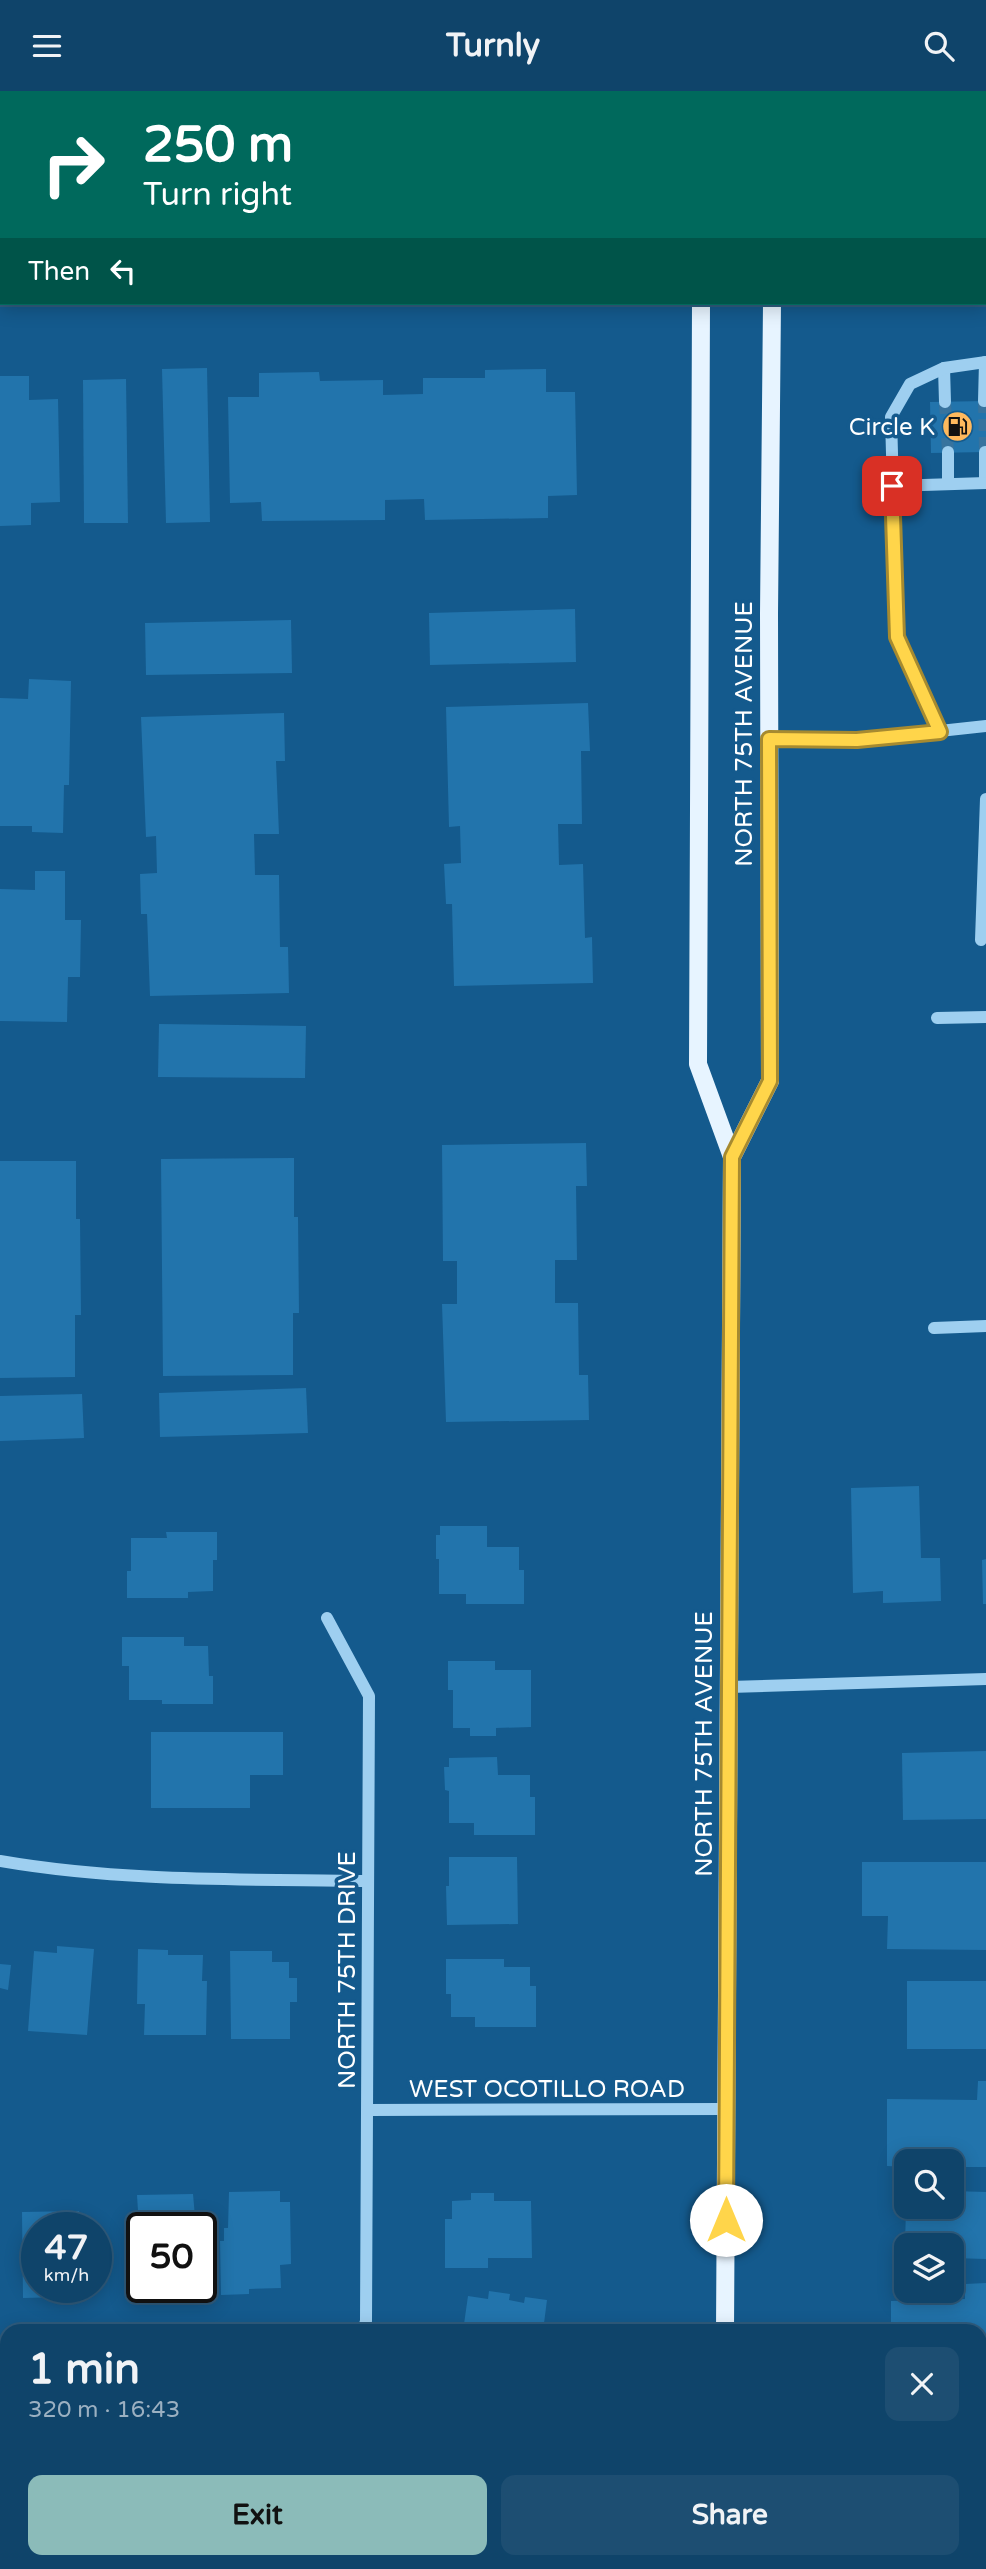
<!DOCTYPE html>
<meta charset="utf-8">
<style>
:root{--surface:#0f446a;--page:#1d4e72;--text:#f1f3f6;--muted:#9bb0c1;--line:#2f5c7e;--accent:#8bbbb9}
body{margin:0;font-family:"Varela Round",sans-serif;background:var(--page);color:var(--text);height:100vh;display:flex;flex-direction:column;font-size:26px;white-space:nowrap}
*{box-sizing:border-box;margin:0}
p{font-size:23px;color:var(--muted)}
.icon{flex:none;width:38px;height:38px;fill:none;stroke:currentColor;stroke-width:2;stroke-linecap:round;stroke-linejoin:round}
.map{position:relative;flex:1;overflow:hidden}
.side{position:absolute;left:0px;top:2233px;width:987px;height:245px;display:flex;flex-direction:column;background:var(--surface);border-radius:21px 21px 0 0;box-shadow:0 4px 18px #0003,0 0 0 2px var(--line)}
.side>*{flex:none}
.banner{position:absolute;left:0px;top:0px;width:987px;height:214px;box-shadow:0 4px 18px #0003,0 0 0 2px var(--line);background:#00695c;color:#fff;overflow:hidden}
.buttons{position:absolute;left:894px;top:2058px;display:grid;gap:14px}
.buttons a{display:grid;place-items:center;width:70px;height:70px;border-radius:14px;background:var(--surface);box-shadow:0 4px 18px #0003,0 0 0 2px var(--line);font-size:35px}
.speed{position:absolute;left:21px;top:2121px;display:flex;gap:14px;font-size:35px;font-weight:700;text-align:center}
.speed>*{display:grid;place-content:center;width:91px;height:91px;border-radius:50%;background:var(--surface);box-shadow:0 4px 18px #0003,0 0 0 2px var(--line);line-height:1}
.speed small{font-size:18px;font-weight:400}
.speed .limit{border:4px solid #111;border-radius:10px;background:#fff;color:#111}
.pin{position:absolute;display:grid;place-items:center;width:60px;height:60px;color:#fff;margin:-30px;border-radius:14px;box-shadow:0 4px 10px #0006}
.me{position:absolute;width:77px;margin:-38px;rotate:0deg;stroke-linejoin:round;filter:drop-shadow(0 0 5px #0008)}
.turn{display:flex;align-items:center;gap:24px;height:147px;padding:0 28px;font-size:32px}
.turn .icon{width:91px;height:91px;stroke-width:2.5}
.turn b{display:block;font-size:49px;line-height:60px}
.then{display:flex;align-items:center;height:66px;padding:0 28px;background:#0003;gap:14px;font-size:26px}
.round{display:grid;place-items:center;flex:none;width:74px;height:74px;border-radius:14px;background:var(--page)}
.headline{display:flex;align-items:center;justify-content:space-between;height:119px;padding:0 28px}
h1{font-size:42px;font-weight:700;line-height:52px}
.action{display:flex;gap:14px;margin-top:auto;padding:14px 28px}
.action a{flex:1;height:80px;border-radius:14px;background:var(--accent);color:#111;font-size:28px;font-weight:700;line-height:80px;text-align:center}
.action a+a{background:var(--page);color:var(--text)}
header{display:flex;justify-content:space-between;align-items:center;height:91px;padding:0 28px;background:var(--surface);font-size:32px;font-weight:700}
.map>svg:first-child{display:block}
.building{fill:#2274ac}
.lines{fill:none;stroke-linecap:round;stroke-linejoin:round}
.minor-tunnel{stroke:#37739e;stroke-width:12;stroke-dasharray:12 6;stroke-linecap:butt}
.minor{stroke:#9ecff0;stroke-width:12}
.major{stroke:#e7f4ff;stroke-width:18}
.route-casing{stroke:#a68a30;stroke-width:18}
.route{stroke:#ffd54a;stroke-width:12}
.labels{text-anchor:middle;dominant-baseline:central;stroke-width:7;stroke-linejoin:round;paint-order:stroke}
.poi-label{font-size:24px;fill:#fff;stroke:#145a8d;text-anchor:end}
.street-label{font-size:24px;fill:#fff;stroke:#145a8d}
</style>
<header><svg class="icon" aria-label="menu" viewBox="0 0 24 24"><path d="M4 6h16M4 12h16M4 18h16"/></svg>Turnly<svg class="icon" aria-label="search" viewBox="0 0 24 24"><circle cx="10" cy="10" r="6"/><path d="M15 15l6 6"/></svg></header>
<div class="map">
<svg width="986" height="2478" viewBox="0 0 986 2478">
<rect width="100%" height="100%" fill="#145a8d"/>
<!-- building -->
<g class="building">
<path d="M207,277L210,431L166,432L162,278Z"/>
<path d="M546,278V301H575L577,404L548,405V427L425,429L424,408L385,409V429L262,430L261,411L230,412L228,306H259V282L319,281L320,290L383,289V304L423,303V287H485V279Z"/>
<path d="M0,285H29V309L58,308L60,411L31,412V434L0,435Z"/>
<path d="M126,288L128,432H84L83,289Z"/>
<path d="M986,310V361L931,362L930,311Z"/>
<path d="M575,518L576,571L430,574L429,522Z"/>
<path d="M291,529L292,582L146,584L145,532Z"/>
<path d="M29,588L71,590L69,694H64L63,742L32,741V735H0V607L28,608Z"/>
<path d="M588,612L590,660H581L582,733H558L559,774L583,773L585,847L592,846L593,892L454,895L452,813H446L444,773L461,772L460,735L449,736L446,616Z"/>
<path d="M284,622L285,670H276L279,743H254L255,784H279L280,856H288L289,902L150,905L147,823H141L140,783L157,782L156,745L146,746L141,626Z"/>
<path d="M35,780H65V829H81L80,886H68L67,931L0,930V798L35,799Z"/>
<path d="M159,933L306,935L305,987L158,986Z"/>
<path d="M586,1052L587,1095H576L577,1169H555V1212H578L579,1284H588L589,1329L446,1331L442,1213H457V1170H443L442,1054Z"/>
<path d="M294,1067V1126H298L299,1222H293V1284L163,1285L161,1068Z"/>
<path d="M0,1070H76V1128H80L81,1224H75V1286L0,1287Z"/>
<path d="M306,1297L308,1342L160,1346L159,1302Z"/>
<path d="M82,1303L84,1347L0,1350V1305Z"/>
<path d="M919,1395L921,1467H940L941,1510L883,1512V1500L853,1502L851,1397Z"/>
<path d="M440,1435H487V1456H519V1479H524V1513H466V1503H439V1468H436V1444H440Z"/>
<path d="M166,1441H217V1469H213V1500L188,1501V1507H127V1480H131V1447H167Z"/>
<path d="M986,1468V1513H983L982,1469Z"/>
<path d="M122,1546H184V1555H208L209,1585H213V1613H162V1609H129V1575H122Z"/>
<path d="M448,1570H495V1579H531V1636L496,1637V1645H470V1637H453V1599H448Z"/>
<path d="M151,1641H283V1684H250V1717H151Z"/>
<path d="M986,1660V1728L903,1729L902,1662Z"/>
<path d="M497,1666L498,1684H530V1706H535V1744H474V1732H449V1700L445,1699L444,1676H449V1667Z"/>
<path d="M449,1766H517L518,1833L447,1834L446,1795H449Z"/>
<path d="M862,1771H986V1859L887,1858L888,1825H862Z"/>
<path d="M57,1855L94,1858L87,1944L28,1940L34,1860L57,1862Z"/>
<path d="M138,1858L168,1859V1864H203L202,1890H207L206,1944H144L145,1913H137Z"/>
<path d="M230,1860H272V1871H289V1887H297V1911H290V1948H231Z"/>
<path d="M446,1868H504V1876H530V1895H536V1936H475V1926H451V1903H446Z"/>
<path d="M0,1873L11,1874L8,1899L0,1897Z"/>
<rect x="907" y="1890" width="79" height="68"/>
<path d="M978,1990H986V2076H952V2070H906V2076L887,2075V2008L977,2009Z"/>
<path d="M280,2100V2111H290L291,2173L280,2174L281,2197L249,2198V2203L221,2204L220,2150H224V2137H228L229,2101Z"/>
<path d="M952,2100L986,2101V2168L952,2167V2154H905L906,2116H952Z"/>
<path d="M471,2102H494V2110H531L532,2167H488V2177H445V2128H452V2110L471,2109Z"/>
<path d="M193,2103L196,2137H142V2196H189V2200H157V2206H129L128,2154H132V2132H136L138,2120L137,2104Z"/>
<path d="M79,2120V2137H37V2196H80V2201H63V2206L23,2207L22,2121Z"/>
<path d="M986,2192V2277H980V2240H891V2210L965,2208V2193Z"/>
<path d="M489,2200L510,2203L509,2209L524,2212L525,2206L547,2209L543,2240H463L468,2205L488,2208Z"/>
<rect x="980" y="2301" width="6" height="68"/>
<path d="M1,2361H7V2471H70V2475L2,2476Z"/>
<rect x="104" y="2471" width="69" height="7"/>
<path d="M202,2471H241V2478L202,2477Z"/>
</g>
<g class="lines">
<!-- minor-tunnel -->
<g class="minor-tunnel">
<path d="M984,310L985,361"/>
<path d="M945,311L948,361"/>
</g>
<!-- minor -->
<g class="minor">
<path d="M391,2V0"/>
<path d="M944,277L945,311"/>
<path d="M984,310L985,271"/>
<path d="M948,361V393"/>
<path d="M985,361V392"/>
<path d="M892,395L986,392"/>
<path d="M940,641L897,546L891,326L910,293L944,277L986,271"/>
<path d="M769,648L857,649L986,635"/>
<path d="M981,849L986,708"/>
<path d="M937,927L986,926"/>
<path d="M934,1237L986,1235"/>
<path d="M327,1527L369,1605L366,2230L363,2240"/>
<path d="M729,1596L986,1588"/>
<path d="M0,1770C121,1791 245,1788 367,1790"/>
<path d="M368,2019L726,2018"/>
<path d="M0,2280H7"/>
</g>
<!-- major -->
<g class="major">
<path d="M700,2V0"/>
<path d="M775,2V0"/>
<path d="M985,55H986"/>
<path d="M0,73H2"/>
<path d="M985,143H986"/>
<path d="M0,161H2"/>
<path d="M701,212L698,973L732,1066L725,2240"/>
<path d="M732,1066L770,990L769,522L772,212"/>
<path d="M722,2478L723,2471"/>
</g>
</g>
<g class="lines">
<defs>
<path id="route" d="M726,2129L732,1066L770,990L769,648L857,649L940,641L897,546L892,395"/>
</defs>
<!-- route casing -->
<use href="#route" class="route-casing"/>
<!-- route -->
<use href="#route" class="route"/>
</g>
<!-- icons -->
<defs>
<symbol id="fuel-disc" viewBox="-11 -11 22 22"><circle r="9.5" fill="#ffb95d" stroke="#145a8d"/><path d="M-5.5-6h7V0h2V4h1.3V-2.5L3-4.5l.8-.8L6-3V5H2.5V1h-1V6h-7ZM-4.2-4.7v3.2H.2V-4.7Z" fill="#111"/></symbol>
</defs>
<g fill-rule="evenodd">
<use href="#fuel-disc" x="940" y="318" width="35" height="35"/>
</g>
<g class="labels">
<!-- poi labels -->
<g class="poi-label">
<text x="935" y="336">Circle K</text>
</g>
<!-- street labels -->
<g class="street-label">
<text transform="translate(744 643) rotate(-90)">NORTH 75TH AVENUE</text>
<text transform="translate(704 1653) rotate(-90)">NORTH 75TH AVENUE</text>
<text transform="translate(347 1879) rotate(-90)">NORTH 75TH DRIVE</text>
<text x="547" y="1998">WEST OCOTILLO ROAD</text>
</g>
</g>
</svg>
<div class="buttons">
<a><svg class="icon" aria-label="search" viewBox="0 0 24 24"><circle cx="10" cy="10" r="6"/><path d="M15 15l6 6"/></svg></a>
<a><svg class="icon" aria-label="layers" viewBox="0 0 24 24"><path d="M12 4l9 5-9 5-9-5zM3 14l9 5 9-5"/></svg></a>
</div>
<div class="speed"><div>47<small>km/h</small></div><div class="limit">50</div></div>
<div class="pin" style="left:892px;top:395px;background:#d93025"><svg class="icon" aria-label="arrive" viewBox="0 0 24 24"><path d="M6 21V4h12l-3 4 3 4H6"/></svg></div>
<svg class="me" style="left:726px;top:2129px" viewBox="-20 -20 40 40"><circle r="19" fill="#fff"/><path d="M0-13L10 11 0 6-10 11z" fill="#ffd54a"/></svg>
<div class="banner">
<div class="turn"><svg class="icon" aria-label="right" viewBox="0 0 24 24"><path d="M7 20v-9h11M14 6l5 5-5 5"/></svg><div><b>250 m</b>Turn right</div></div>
<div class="then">Then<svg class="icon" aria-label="left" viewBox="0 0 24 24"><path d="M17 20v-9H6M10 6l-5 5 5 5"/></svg></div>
</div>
<section class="side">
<div class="headline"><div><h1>1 min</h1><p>320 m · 16:43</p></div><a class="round"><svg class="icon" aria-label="close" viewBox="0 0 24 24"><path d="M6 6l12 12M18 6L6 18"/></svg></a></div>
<div class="action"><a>Exit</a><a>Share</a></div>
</section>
</div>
